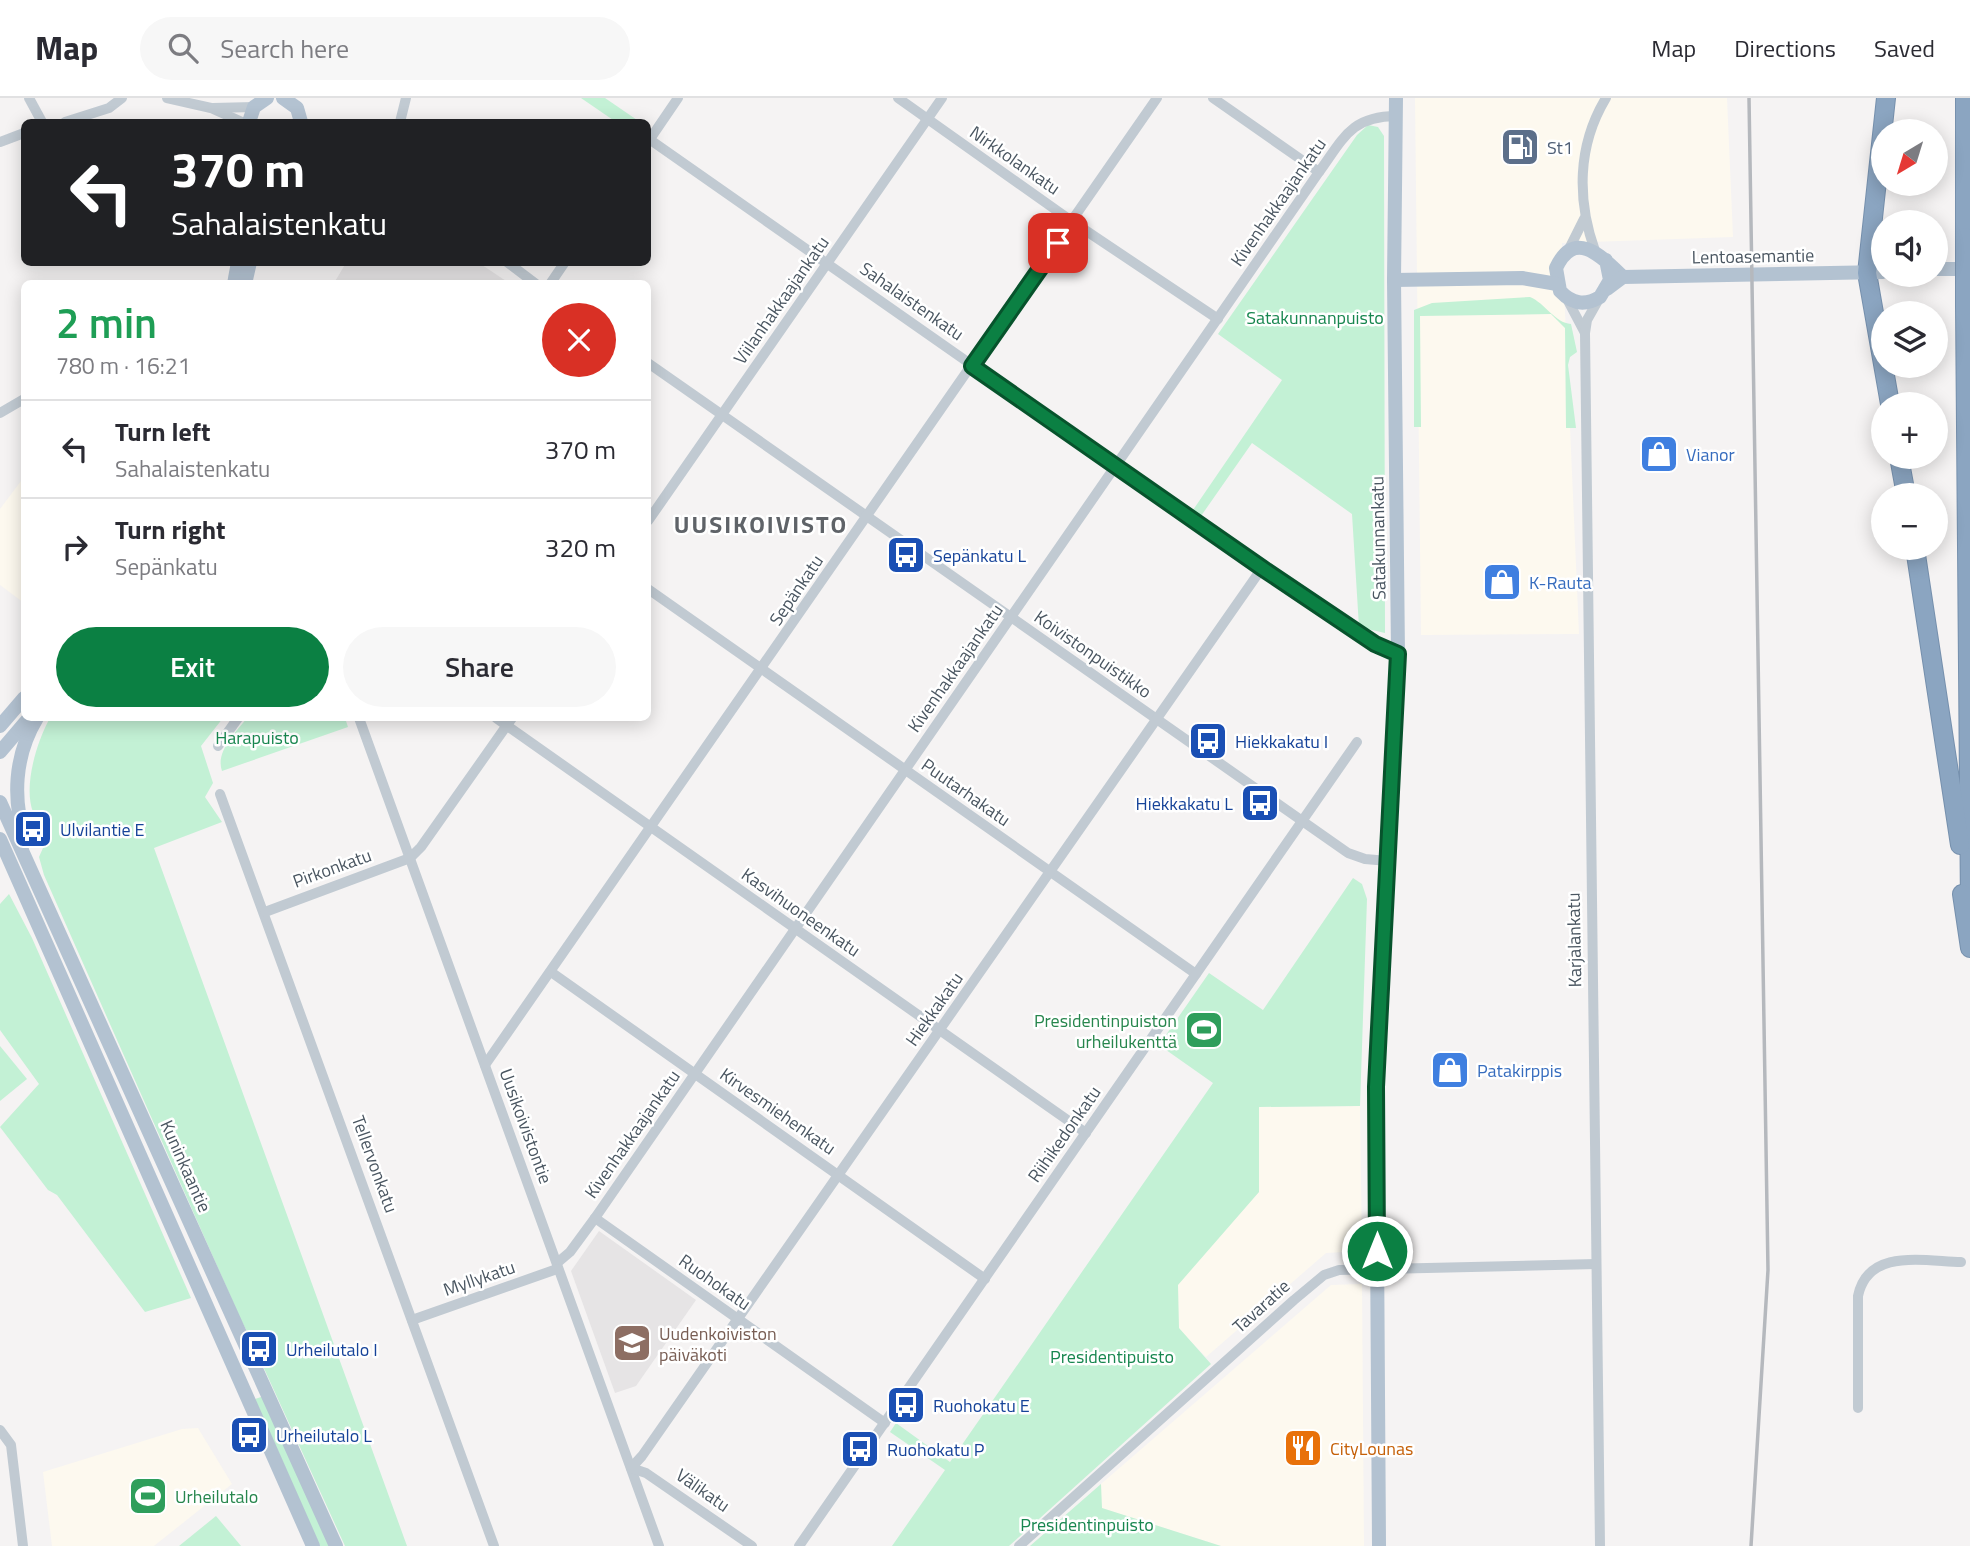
<!DOCTYPE html>
<meta charset="utf-8">
<style>
:root{--surface:#fff;--page:#f7f7f7;--text:#2b2b33;--muted:#7c7c81;--line:#e1e1e2;--accent:#0b8043}
body{margin:0;font-family:"Titillium Web",sans-serif;background:var(--page);color:var(--text);height:100vh;display:flex;flex-direction:column;font-size:26px;white-space:nowrap}
*{box-sizing:border-box;margin:0}
p{font-size:23px;color:var(--muted)}
.icon{flex:none;width:38px;height:38px;fill:none;stroke:currentColor;stroke-width:2;stroke-linecap:round;stroke-linejoin:round}
.map{position:relative;flex:1;overflow:hidden}
.drawer{position:absolute;left:21px;top:182px;width:630px;height:441px;display:flex;flex-direction:column;background:var(--surface);border-radius:10px;box-shadow:0 4px 18px #0003}
.drawer>*{flex:none}
.top-card{position:absolute;left:21px;top:21px;width:630px;height:147px;border-radius:10px;box-shadow:0 4px 18px #0003;background:#202124;color:#fff;overflow:hidden}
.needle{width:46px;rotate:218deg}
.fabs{position:absolute;left:1871px;top:21px;display:grid;gap:14px}
.fabs a{display:grid;place-items:center;width:77px;height:77px;border-radius:50%;background:var(--surface);box-shadow:0 4px 18px #0003;font-size:35px}
.pin{position:absolute;display:grid;place-items:center;width:60px;height:60px;color:#fff;margin:-30px;border-radius:14px;box-shadow:0 4px 10px #0006}
.me{position:absolute;width:77px;margin:-38px;rotate:0deg;stroke-linejoin:round;filter:drop-shadow(0 0 5px #0008)}
.turn{display:flex;align-items:center;gap:24px;height:147px;padding:0 35px;font-size:32px}
.turn .icon{width:91px;height:91px;stroke-width:2.5}
.turn b{display:block;font-size:49px;line-height:60px}
.round{display:grid;place-items:center;flex:none;width:74px;height:74px;border-radius:37px;background:var(--page)}
.head{display:flex;align-items:center;justify-content:space-between;height:119px;padding:0 35px}
h1{font-size:42px;font-weight:600;line-height:52px;color:#1e9e55}
.action{display:flex;gap:14px;margin-top:auto;padding:14px 35px}
.action a{flex:1;height:80px;border-radius:42px;background:var(--accent);color:#fff;font-size:28px;font-weight:600;line-height:80px;text-align:center}
.action a+a{background:var(--page);color:var(--text)}
ul{padding:0;list-style:none}
li{display:flex;align-items:center;gap:21px;height:98px;padding:0 35px;border-top:2px solid var(--line)}
li div{flex:1}
li b{display:block;font-size:26px}
li em{font-style:normal}
header{display:flex;align-items:center;gap:42px;box-sizing:border-box;height:98px;padding:0 35px;background:var(--surface);border-bottom:2px solid var(--line)}
header strong{font-size:33px}
nav{display:flex;gap:38px;margin-inline-start:auto;font-size:24px}
.search{width:490px;height:63px;background:var(--page);display:flex;align-items:center;gap:18px;box-sizing:border-box;padding:0 24px;border-radius:38px;color:var(--muted);font-size:26px}
.map>svg:first-child{display:block}
.commercial{fill:#fdf9ef}
.education{fill:#e6e4e5}
.green{fill:#c3f1d5}
.lines{fill:none;stroke-linecap:round;stroke-linejoin:round}
.highway-casing{stroke:#7690ad;stroke-width:20}
.minor{stroke:#c1cad2;stroke-width:10}
.major{stroke:#b3c2d1;stroke-width:14}
.highway{stroke:#8ba5c1;stroke-width:18}
.rail{stroke:#b5b8bd;stroke-width:3.5}
.highway-bridge-casing{stroke:#7690ad;stroke-width:20;stroke-linecap:butt}
.highway-bridge{stroke:#8ba5c1;stroke-width:18}
.route-casing{stroke:#07532c;stroke-width:18}
.route{stroke:#0b8043;stroke-width:12}
.labels{text-anchor:middle;dominant-baseline:central;stroke-width:5;stroke-linejoin:round;paint-order:stroke}
.service-label{font-size:18px;fill:#4e5e75;stroke:#fff;text-anchor:start}
.street-label{font-size:18px;fill:#4a5661;stroke:#fff}
.park-label{font-size:18px;fill:#17864f;stroke:#fff}
.shop-label{font-size:18px;fill:#366cbe;stroke:#fff;text-anchor:start}
.transit-label{font-size:18px;fill:#164399;stroke:#fff;text-anchor:start}
.leisure-label{font-size:18px;fill:#27864d;stroke:#fff;text-anchor:end}
.education-label{font-size:18px;fill:#785e54;stroke:#fff;text-anchor:start}
.food-label{font-size:18px;fill:#c56008;stroke:#fff;text-anchor:start}
.district-label{font-size:24px;font-weight:bold;letter-spacing:2px;fill:#5f6368;stroke:#fff}
</style>
<header>
<strong>Map</strong>
<div class="search"><svg class="icon" aria-label="search" viewBox="0 0 24 24"><circle cx="10" cy="10" r="6"/><path d="M15 15l6 6"/></svg>Search here</div>
<nav><a>Map</a><a>Directions</a><a>Saved</a></nav>
</header>
<div class="map">
<svg width="1970" height="1448" viewBox="0 0 1970 1448">
<rect width="100%" height="100%" fill="#f5f3f3"/>
<!-- commercial -->
<g class="commercial">
<path d="M1415,0H1727L1733,139L1562,145L1579,536L1421,537Z"/>
<path d="M24,379V505L0,487V411Z"/>
<path d="M1360,1008L1362,1153L1326,1155L1206,1259L1178,1230V1186L1259,1094V1009Z"/>
<path d="M1362,1186L1364,1448H1221L1101,1410V1386L1331,1187Z"/>
<path d="M198,1330L232,1386L154,1448H52L43,1374L182,1331Z"/>
</g>
<!-- education -->
<g class="education">
<path d="M346,165H479L509,185H334Z"/>
<path d="M599,1133L696,1202L636,1288L615,1295L571,1173Z"/>
</g>
<!-- green -->
<g class="green">
<path d="M581,0H605L640,24H616Z"/>
<path d="M1368,27L1378,29L1384,38L1385,535L1359,529L1352,416L1252,345L1201,418L1193,412L1282,282L1218,236L1357,37Z"/>
<path d="M1530,199C1545,205 1555,225 1571,226L1577,254L1570,259L1568,267L1576,330H1566L1565,230L1551,216L1420,218L1421,329H1414V212L1432,205Z"/>
<path d="M50,620H223L201,648L213,685L205,699L222,724L154,750L407,1448H345L262,1266L266,1263L258,1244L253,1245L241,1222L44,777L39,759L43,750C41,738 37,726 33,714C23,688 37,643 50,620Z"/>
<path d="M247,620H345L348,629L222,673C215,654 236,634 247,620Z"/>
<path d="M1353,780L1362,786L1367,801L1360,1008L1259,1009V1094L1178,1187L1179,1230L1211,1266L1009,1448H892L945,1372L890,1334L896,1325L950,1364L1213,985L1159,947L1209,875L1263,912Z"/>
<path d="M9,796L32,840L191,1200L145,1214L57,1097L48,1092L0,1029L39,986L0,932V806Z"/>
<path d="M0,948L27,981L0,1003Z"/>
<path d="M264,1298L332,1448H320L255,1301Z"/>
<path d="M1101,1386L1102,1410L1221,1448H1030Z"/>
<path d="M216,1418L241,1448H179Z"/>
</g>
<g class="lines">
<defs>
<g id="highway">
<path d="M1886,0L1867,175L1890,306"/>
<path d="M1965,0V139"/>
<path d="M1965,208L1970,809"/>
<path d="M1899,359L1906,397"/>
<path d="M1915,450L1960,747"/>
<path d="M1962,796L1970,850"/>
</g>
</defs>
<!-- highway casing -->
<use href="#highway" class="highway-casing"/>
<!-- minor -->
<g class="minor">
<path d="M29,0L42,24"/>
<path d="M167,0L211,10L242,24"/>
<path d="M898,0L1073,124L1218,221"/>
<path d="M1213,0L1319,74"/>
<path d="M213,10L254,9"/>
<path d="M65,24L109,10L122,0"/>
<path d="M400,24L406,0"/>
<path d="M649,41L1262,470L1375,546L1398,556"/>
<path d="M0,44L24,35"/>
<path d="M648,44L678,0"/>
<path d="M1595,153C1577,102 1577,48 1606,0"/>
<path d="M1567,155L1584,121"/>
<path d="M507,164L536,186"/>
<path d="M550,186L565,164"/>
<path d="M1566,199L1585,235"/>
<path d="M648,265L1348,755L1365,761L1388,763"/>
<path d="M0,315L24,301"/>
<path d="M648,423L942,0"/>
<path d="M648,491L1196,876"/>
<path d="M359,620L659,1448"/>
<path d="M496,620L1086,1035"/>
<path d="M218,648L238,620"/>
<path d="M220,696L494,1448"/>
<path d="M265,814L410,760L421,749L512,620"/>
<path d="M551,874L985,1181"/>
<path d="M485,967L1157,0"/>
<path d="M595,1120L885,1325"/>
<path d="M557,1165L570,1154L595,1120L1319,74C1343,41 1351,18 1396,18"/>
<path d="M412,1222L557,1171"/>
<path d="M1858,1310V1198C1868,1150 1923,1163 1961,1164"/>
<path d="M0,1332L11,1347L23,1448"/>
<path d="M752,1448L646,1375L631,1370L642,1358L1262,470"/>
<path d="M799,1448L1357,644"/>
<path d="M1019,1448L1294,1202L1324,1177L1339,1172L1596,1166"/>
<path d="M1600,1448L1585,235L1587,222L1600,199"/>
</g>
<!-- major -->
<g class="major">
<path d="M283,0L297,10L301,24"/>
<path d="M249,24L254,9L267,0"/>
<path d="M1606,162L1610,182L1600,199C1585,208 1572,206 1560,193L1556,170C1575,129 1603,160 1623,179"/>
<path d="M1936,171H1970"/>
<path d="M1394,182L1522,180L1557,186"/>
<path d="M234,186L238,164"/>
<path d="M245,186L250,164"/>
<path d="M1607,191L1623,179L1883,174"/>
<path d="M0,628L24,600"/>
<path d="M0,654L29,620"/>
<path d="M0,704L336,1448"/>
<path d="M0,741L313,1448"/>
<path d="M26,744C12,702 14,658 37,620"/>
<path d="M1379,1448L1376,989L1398,556L1394,182L1396,0"/>
</g>
<!-- highway -->
<use href="#highway" class="highway"/>
<!-- rail -->
<path class="rail" d="M1749,0L1768,1172L1751,1448"/>
<defs>
<path id="highway-bridge" d="M1965,208V139"/>
</defs>
<!-- highway-bridge casing -->
<use href="#highway-bridge" class="highway-bridge-casing"/>
<!-- highway-bridge -->
<use href="#highway-bridge" class="highway-bridge"/>
</g>
<g class="lines">
<defs>
<path id="route" d="M1058,145L972,268L1262,470L1375,546L1398,556L1376,989L1377,1153"/>
</defs>
<!-- route casing -->
<use href="#route" class="route-casing"/>
<!-- route -->
<use href="#route" class="route"/>
</g>
<!-- icons -->
<defs>
<symbol id="fuel-square" viewBox="-11 -11 22 22"><rect x="-9" y="-9" width="18" height="18" rx="4" fill="#5c6f8a" stroke="#fff"/><path d="M-5.5-6h7V0h2V4h1.3V-2.5L3-4.5l.8-.8L6-3V5H2.5V1h-1V6h-7ZM-4.2-4.7v3.2H.2V-4.7Z" fill="#fff"/></symbol>
<symbol id="shop-square" viewBox="-11 -11 22 22"><rect x="-9" y="-9" width="18" height="18" rx="4" fill="#3f7fe0" stroke="#fff"/><path d="M-5-2.5h2.3a2.7 3.5 0 0 1 5.4 0H5L5.5 6h-11ZM-1.5-2.5h3a1.5 2.3 0 0 0-3 0Z" fill="#fff"/></symbol>
<symbol id="bus-square" viewBox="-11 -11 22 22"><rect x="-9" y="-9" width="18" height="18" rx="4" fill="#1a4fb4" stroke="#fff"/><path d="M-5-6H5V4H4V6H2V4H-2V6H-4V4H-5ZM-3.5-4V0h7V-4ZM-3.5 1.2v1.5H-2V1.2ZM2 1.2v1.5H3.5V1.2Z" fill="#fff"/></symbol>
<symbol id="stadium-square" viewBox="-11 -11 22 22"><rect x="-9" y="-9" width="18" height="18" rx="4" fill="#2e9e5b" stroke="#fff"/><path d="M0-5a6.5 5 0 1 0 0 10a6.5 5 0 1 0 0-10ZM-3.5-1.8h7v3.6h-7Z" fill="#fff"/></symbol>
<symbol id="school-square" viewBox="-11 -11 22 22"><rect x="-9" y="-9" width="18" height="18" rx="4" fill="#8d6e63" stroke="#fff"/><path d="M0-5L7-2L0 1L-7-2ZM-4 1L0 2.5L4 1V4Q0 6-4 4Z" fill="#fff"/></symbol>
<symbol id="restaurant-square" viewBox="-11 -11 22 22"><rect x="-9" y="-9" width="18" height="18" rx="4" fill="#e8710a" stroke="#fff"/><path d="M-5-6h1v4h1v-4h1v4h1v-4h1v5L-1.5 .5V6h-2V.5L-5-1ZM5-6V6H3V1.5H1.5Q1.5-4 5-6Z" fill="#fff"/></symbol>
</defs>
<g fill-rule="evenodd">
<use href="#fuel-square" x="1498" y="27" width="44" height="44"/>
<use href="#shop-square" x="1637" y="334" width="44" height="44"/>
<use href="#bus-square" x="884" y="435" width="44" height="44"/>
<use href="#shop-square" x="1480" y="462" width="44" height="44"/>
<use href="#bus-square" x="1186" y="621" width="44" height="44"/>
<use href="#bus-square" x="1238" y="683" width="44" height="44"/>
<use href="#bus-square" x="11" y="709" width="44" height="44"/>
<use href="#stadium-square" x="1182" y="910" width="44" height="44"/>
<use href="#shop-square" x="1428" y="950" width="44" height="44"/>
<use href="#school-square" x="610" y="1223" width="44" height="44"/>
<use href="#bus-square" x="237" y="1229" width="44" height="44"/>
<use href="#bus-square" x="884" y="1285" width="44" height="44"/>
<use href="#bus-square" x="227" y="1315" width="44" height="44"/>
<use href="#restaurant-square" x="1281" y="1328" width="44" height="44"/>
<use href="#bus-square" x="838" y="1329" width="44" height="44"/>
<use href="#stadium-square" x="126" y="1376" width="44" height="44"/>
</g>
<g class="labels">
<!-- service labels -->
<g class="service-label">
<text x="1547" y="49">St1</text>
</g>
<!-- street labels -->
<g class="street-label">
<text transform="translate(1015 62) rotate(35)">Nirkkolankatu</text>
<text transform="translate(1278 104) rotate(-55)">Kivenhakkaajankatu</text>
<text transform="translate(1753 158) rotate(-1)">Lentoasemantie</text>
<text transform="translate(781 202) rotate(-55)">Viilanhakkaajankatu</text>
<text transform="translate(912 203) rotate(35)">Sahalaistenkatu</text>
<text transform="translate(1378 440) rotate(-91)">Satakunnankatu</text>
<text transform="translate(796 492) rotate(-56)">Sepänkatu</text>
<text transform="translate(1093 556) rotate(35)">Koivistonpuistikko</text>
<text transform="translate(955 570) rotate(-55)">Kivenhakkaajankatu</text>
<text transform="translate(966 694) rotate(35)">Puutarhakatu</text>
<text transform="translate(332 770) rotate(-20)">Pirkonkatu</text>
<text transform="translate(801 814) rotate(35)">Kasvihuoneenkatu</text>
<text transform="translate(1574 842) rotate(-91)">Karjalankatu</text>
<text transform="translate(934 911) rotate(-55)">Hiekkakatu</text>
<text transform="translate(778 1013) rotate(35)">Kirvesmiehenkatu</text>
<text transform="translate(526 1028) rotate(70)">Uusikoivistontie</text>
<text transform="translate(632 1036) rotate(-55)">Kivenhakkaajankatu</text>
<text transform="translate(1064 1036) rotate(-55)">Riihikedonkatu</text>
<text transform="translate(375 1066) rotate(70)">Tellervonkatu</text>
<text transform="translate(186 1068) rotate(66)">Kuninkaantie</text>
<text transform="translate(479 1180) rotate(-19)">Myllykatu</text>
<text transform="translate(715 1184) rotate(35)">Ruohokatu</text>
<text transform="translate(1261 1208) rotate(-42)">Tavaratie</text>
<text transform="translate(703 1392) rotate(35)">Välikatu</text>
</g>
<!-- park labels -->
<g class="park-label">
<text x="1315" y="219">Satakunnanpuisto</text>
<text x="257" y="639">Harapuisto</text>
<text x="1112" y="1258">Presidentipuisto</text>
<text x="1087" y="1426">Presidentinpuisto</text>
</g>
<!-- shop labels -->
<g class="shop-label">
<text x="1686" y="356">Vianor</text>
<text x="1529" y="484">K-Rauta</text>
<text x="1477" y="972">Patakirppis</text>
</g>
<!-- transit labels -->
<g class="transit-label">
<text x="933" y="457">Sepänkatu L</text>
<text x="1235" y="643">Hiekkakatu I</text>
<text x="1233" y="705" text-anchor="end">Hiekkakatu L</text>
<text x="60" y="731">Ulvilantie E</text>
<text x="286" y="1251">Urheilutalo I</text>
<text x="933" y="1307">Ruohokatu E</text>
<text x="276" y="1337">Urheilutalo L</text>
<text x="887" y="1351">Ruohokatu P</text>
</g>
<!-- leisure labels -->
<g class="leisure-label">
<text x="1177" y="922">Presidentinpuiston<tspan x="1177" dy="21">urheilukenttä</tspan></text>
<text x="175" y="1398" text-anchor="start">Urheilutalo</text>
</g>
<!-- education labels -->
<g class="education-label">
<text x="659" y="1235">Uudenkoiviston<tspan x="659" dy="21">päiväkoti</tspan></text>
</g>
<!-- food labels -->
<g class="food-label">
<text x="1330" y="1350">CityLounas</text>
</g>
<!-- district labels -->
<g class="district-label">
<text x="761" y="426">UUSIKOIVISTO</text>
</g>
</g>
</svg>
<div class="fabs">
<a><svg class="needle" viewBox="-14 -14 28 28"><path d="M0-13l5 13h-10z" fill="#e53935"/><path d="M0 13l5-13h-10z" fill="#7c7c81"/></svg></a>
<a><svg class="icon" aria-label="sound" viewBox="0 0 24 24"><path d="M4 9h4l5-4v14l-5-4H4zM17 9q2 3 0 6"/></svg></a>
<a><svg class="icon" aria-label="layers" viewBox="0 0 24 24"><path d="M12 4l9 5-9 5-9-5zM3 14l9 5 9-5"/></svg></a>
<a>+</a>
<a>−</a>
</div>
<div class="pin" style="left:1058px;top:145px;background:#d93025"><svg class="icon" aria-label="arrive" viewBox="0 0 24 24"><path d="M6 21V4h12l-3 4 3 4H6"/></svg></div>
<svg class="me" style="left:1377px;top:1153px" viewBox="-20 -20 40 40"><circle r="17" fill="#0b8043" stroke="#fff" stroke-width="3"/><path d="M0-11L8 9 0 5-8 9z" fill="#fff"/></svg>
<div class="top-card">
<div class="turn"><svg class="icon" aria-label="left" viewBox="0 0 24 24"><path d="M17 20v-9H6M10 6l-5 5 5 5"/></svg><div><b>370 m</b>Sahalaistenkatu</div></div>
</div>
<section class="drawer">
<div class="head"><div><h1>2 min</h1><p>780 m · 16:21</p></div><a class="round" style="background:#d93025;color:#fff"><svg class="icon" aria-label="close" viewBox="0 0 24 24"><path d="M6 6l12 12M18 6L6 18"/></svg></a></div>
<ul>
<li><svg class="icon" aria-label="left" viewBox="0 0 24 24"><path d="M17 20v-9H6M10 6l-5 5 5 5"/></svg><div><b>Turn left</b><p>Sahalaistenkatu</p></div><em>370 m</em></li>
<li><svg class="icon" aria-label="right" viewBox="0 0 24 24"><path d="M7 20v-9h11M14 6l5 5-5 5"/></svg><div><b>Turn right</b><p>Sepänkatu</p></div><em>320 m</em></li>
</ul>
<div class="action"><a>Exit</a><a>Share</a></div>
</section>
</div>
